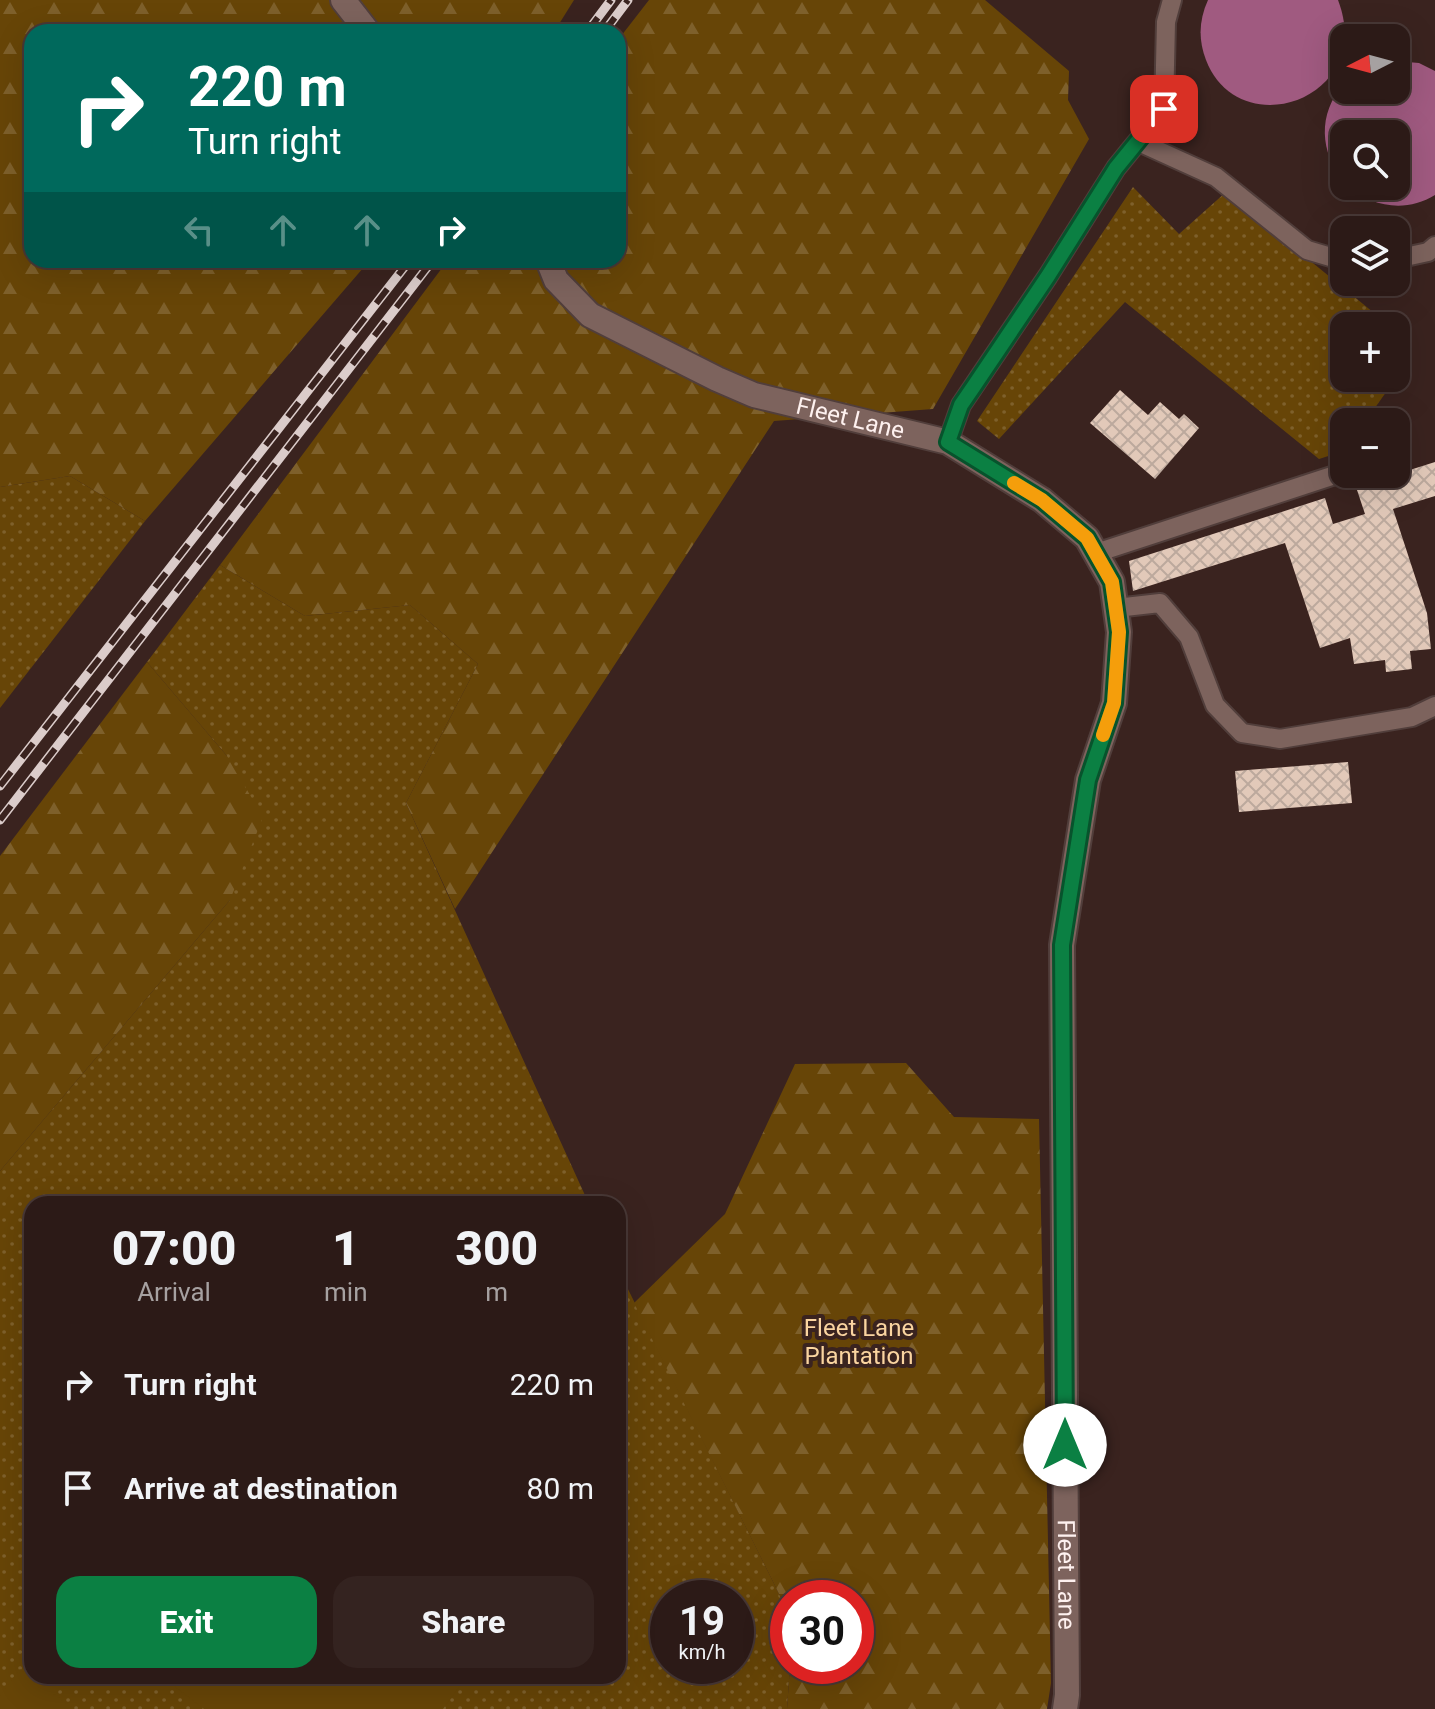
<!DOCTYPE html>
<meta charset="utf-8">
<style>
:root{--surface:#2c1a17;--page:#342320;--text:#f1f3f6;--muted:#a6a1a1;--line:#483836;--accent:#0b8043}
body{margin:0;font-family:Roboto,sans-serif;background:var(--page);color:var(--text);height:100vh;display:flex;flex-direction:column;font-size:30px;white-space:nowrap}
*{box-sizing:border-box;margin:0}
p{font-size:26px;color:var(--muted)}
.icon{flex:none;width:44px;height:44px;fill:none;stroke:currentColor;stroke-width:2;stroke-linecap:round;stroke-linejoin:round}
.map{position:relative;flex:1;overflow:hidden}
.drawer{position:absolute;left:24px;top:1196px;width:602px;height:488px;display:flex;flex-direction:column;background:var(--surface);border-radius:24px;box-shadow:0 8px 32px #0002,0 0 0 2px var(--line)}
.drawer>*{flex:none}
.banner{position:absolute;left:24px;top:24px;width:602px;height:244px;border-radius:24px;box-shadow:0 8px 32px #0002,0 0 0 2px var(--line);background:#00695c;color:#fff;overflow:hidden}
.needle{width:52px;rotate:264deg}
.buttons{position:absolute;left:1330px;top:24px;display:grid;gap:16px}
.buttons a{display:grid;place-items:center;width:80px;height:80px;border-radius:16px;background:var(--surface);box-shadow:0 8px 32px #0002,0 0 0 2px var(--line);font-size:40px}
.speed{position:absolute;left:650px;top:1580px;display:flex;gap:16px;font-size:40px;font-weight:700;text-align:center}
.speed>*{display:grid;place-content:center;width:104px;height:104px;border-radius:50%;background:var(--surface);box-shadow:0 8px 32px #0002,0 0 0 2px var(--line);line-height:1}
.speed small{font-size:20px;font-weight:400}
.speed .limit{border:12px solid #d22;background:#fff;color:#111}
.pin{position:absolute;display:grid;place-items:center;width:68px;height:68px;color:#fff;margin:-34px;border-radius:16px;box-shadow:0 4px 12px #0006}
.me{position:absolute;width:88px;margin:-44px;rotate:0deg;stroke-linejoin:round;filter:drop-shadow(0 0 6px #0008)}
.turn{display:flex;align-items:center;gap:28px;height:168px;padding:0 32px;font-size:36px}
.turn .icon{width:104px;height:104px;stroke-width:2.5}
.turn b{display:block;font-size:56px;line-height:68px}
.lanes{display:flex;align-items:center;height:76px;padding:0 32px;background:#0003;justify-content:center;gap:40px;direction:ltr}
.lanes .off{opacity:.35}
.eta{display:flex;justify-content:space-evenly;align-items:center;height:136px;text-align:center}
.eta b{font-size:48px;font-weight:800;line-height:56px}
.action{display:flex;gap:16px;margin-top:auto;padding:16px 32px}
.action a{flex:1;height:92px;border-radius:24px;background:var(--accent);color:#fff;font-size:32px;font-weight:800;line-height:92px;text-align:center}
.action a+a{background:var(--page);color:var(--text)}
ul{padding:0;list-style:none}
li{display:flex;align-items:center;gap:24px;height:104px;padding:0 32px}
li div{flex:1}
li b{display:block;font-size:30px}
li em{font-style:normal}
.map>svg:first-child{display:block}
.grass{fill:url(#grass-dots);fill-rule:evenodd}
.forest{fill:url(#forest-firs)}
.pitch{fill:#674507}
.water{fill:#a05a80}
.building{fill:url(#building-cross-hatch)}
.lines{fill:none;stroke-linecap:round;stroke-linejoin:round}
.lane-casing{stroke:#513e3b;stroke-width:22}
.street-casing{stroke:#513e3b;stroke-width:28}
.lane{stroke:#7d635d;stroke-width:18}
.street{stroke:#7d635d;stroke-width:24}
.rail-casing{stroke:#dbccca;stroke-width:9}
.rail{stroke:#3a231f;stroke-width:6;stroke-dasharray:18;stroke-linecap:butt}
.route-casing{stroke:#07532c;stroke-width:20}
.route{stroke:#0b8043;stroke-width:14}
.slow{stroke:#f59e0b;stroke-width:14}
.labels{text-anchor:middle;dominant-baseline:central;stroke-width:8;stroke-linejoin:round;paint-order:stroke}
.street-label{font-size:24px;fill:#fef1ef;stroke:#3a231f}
.park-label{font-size:24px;fill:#fad4a0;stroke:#3a231f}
</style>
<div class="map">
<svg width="1435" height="1709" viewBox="0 0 1435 1709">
<defs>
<pattern id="grass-dots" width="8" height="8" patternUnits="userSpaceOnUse" patternTransform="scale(2)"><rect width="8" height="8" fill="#674507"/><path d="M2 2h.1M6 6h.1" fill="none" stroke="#7e602b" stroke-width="1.8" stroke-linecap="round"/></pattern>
<pattern id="forest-firs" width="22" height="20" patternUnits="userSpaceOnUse" patternTransform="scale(2)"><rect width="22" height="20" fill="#674507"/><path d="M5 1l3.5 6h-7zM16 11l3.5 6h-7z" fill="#7e602b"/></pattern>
<pattern id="building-cross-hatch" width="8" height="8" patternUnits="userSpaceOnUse" patternTransform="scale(2)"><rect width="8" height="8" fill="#e2c9b9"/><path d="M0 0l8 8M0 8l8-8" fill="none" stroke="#bca99d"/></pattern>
</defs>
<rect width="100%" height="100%" fill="#3a231f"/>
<!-- grass -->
<g class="grass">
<path d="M1133,187L1179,234L1226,192L1390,326H1344V378H1396L1365,422H1344V451L1319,459L1125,302L999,439L977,421Z"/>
<path d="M70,476L145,521L0,708V487Z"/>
<path d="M220,565L305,616L410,605L478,664L406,803L589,1204H32V1676H618V1269L788,1612V1666H790L787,1709H0V1171L230,900L227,756L147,662ZM668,1598H736V1666H668Z"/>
</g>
<!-- forest -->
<g class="forest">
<path d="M0,0H574L554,32H32V260H370L145,521L70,476L0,487Z"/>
<path d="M649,0H985L1069,71L1068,100L1089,139L933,409L774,421L455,909L406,803L478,664L410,605L305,616L220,565L448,260H618V40Z"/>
<path d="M147,662L227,756L263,817L230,900L0,1171V856Z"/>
<path d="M906,1063L954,1117L1039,1119L1051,1683L1047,1709H787L790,1666H856V1598H788V1612L634,1303L725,1214L795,1064Z"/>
</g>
<!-- pitch -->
<g class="pitch">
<path d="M20,1669L74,1709H0V1696Z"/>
<path d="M161,1676H467L443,1709H204Z"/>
</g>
<!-- water -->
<g class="water">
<path d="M1208,0H1338C1376,99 1239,146 1206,60C1198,39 1199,20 1208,0Z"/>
<path d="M1396,61L1419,63L1435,71V195C1406,213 1372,207 1347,186H1396V134H1344V183C1320,152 1317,114 1344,84V90H1396Z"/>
</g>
<!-- building -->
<g class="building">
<path d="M1120,390L1148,415L1160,402L1179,419L1184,414L1199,428L1155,479L1090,423Z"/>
<path d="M1435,462V496L1393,509L1427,613L1431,649L1410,651L1412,669L1386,672L1385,660L1354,664L1350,638L1320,648L1285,543L1133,591L1129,561L1325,498L1333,524L1365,514L1356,487Z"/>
<path d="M1348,762L1352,803L1239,812L1235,771Z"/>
</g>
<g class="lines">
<defs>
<g id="lane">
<path d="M1139,142L1216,177L1307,250L1344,261"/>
<path d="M1396,259L1428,252L1435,246"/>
<path d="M948,442L961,405L1048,276L1116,168L1164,109L1166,22L1172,0"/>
<path d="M1096,553L1344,472"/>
<path d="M1116,608L1160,603L1189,637L1215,705L1242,733L1280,739L1412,717L1435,706"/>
</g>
<g id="street">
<path d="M343,0L368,32"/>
<path id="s1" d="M548,260L556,280L590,315L717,379L754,395L948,442L1042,500L1087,538L1112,582L1119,632L1114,703L1088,780L1062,945L1067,1695L1065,1709"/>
</g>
</defs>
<!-- lane casing -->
<use href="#lane" class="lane-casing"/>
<!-- street casing -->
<use href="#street" class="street-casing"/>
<!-- lane -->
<use href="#lane" class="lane"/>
<!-- street -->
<use href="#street" class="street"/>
<defs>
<g id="rail">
<path d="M587,32L611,0"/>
<path d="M604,32L628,0"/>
<path d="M0,786L410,260"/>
<path d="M0,820L433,260"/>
</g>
</defs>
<!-- rail casing -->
<use href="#rail" class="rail-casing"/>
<!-- rail -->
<use href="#rail" class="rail"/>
</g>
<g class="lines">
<defs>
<path id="route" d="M1065,1445L1062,945L1088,780L1114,703L1119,632L1112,582L1087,538L1042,500L948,442L961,405L974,386L1048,276L1116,168L1164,109"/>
</defs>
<!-- route casing -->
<use href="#route" class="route-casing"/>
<!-- route -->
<use href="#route" class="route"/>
<!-- slow -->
<path class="slow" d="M1014,483L1042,500L1087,538L1112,582L1119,632L1114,703L1103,735"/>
</g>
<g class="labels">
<!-- street labels -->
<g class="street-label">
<text stroke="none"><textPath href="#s1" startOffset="352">Fleet Lane</textPath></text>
<text stroke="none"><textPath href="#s1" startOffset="1672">Fleet Lane</textPath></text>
</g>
<!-- park labels -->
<g class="park-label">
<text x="859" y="1328">Fleet Lane<tspan x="859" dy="28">Plantation</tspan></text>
</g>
</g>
</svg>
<div class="buttons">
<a><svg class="needle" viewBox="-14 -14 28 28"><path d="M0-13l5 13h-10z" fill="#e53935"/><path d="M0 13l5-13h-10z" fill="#a6a1a1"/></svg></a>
<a><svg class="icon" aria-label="search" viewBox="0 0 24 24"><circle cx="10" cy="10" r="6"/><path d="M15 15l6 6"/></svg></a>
<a><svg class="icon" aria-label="layers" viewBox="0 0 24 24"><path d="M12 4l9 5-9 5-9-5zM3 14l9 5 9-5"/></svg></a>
<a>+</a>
<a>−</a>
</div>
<div class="speed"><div>19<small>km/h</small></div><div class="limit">30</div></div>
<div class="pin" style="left:1164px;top:109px;background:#d93025"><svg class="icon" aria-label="arrive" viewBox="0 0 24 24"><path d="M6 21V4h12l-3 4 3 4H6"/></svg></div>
<svg class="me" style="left:1065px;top:1445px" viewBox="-20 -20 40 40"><circle r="19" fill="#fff"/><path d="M0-13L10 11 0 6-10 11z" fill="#0b8043"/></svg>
<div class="banner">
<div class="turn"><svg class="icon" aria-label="right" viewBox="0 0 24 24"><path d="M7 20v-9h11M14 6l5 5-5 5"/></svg><div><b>220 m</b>Turn right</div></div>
<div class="lanes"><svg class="icon off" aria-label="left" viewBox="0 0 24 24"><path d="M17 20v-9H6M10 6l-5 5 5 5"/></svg><svg class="icon off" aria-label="ahead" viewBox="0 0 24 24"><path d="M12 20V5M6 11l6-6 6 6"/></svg><svg class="icon off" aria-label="ahead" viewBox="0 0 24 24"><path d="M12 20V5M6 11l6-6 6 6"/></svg><svg class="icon" aria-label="right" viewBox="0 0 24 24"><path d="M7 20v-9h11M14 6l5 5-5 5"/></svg></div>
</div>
<section class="drawer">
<div class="eta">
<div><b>07:00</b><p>Arrival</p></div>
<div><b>1</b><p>min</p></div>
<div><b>300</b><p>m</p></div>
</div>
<ul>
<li><svg class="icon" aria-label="right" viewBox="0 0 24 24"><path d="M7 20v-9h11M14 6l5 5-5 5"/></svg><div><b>Turn right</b></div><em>220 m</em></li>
<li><svg class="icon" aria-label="arrive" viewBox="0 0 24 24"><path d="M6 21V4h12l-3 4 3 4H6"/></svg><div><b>Arrive at destination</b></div><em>80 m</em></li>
</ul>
<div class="action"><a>Exit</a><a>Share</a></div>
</section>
</div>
